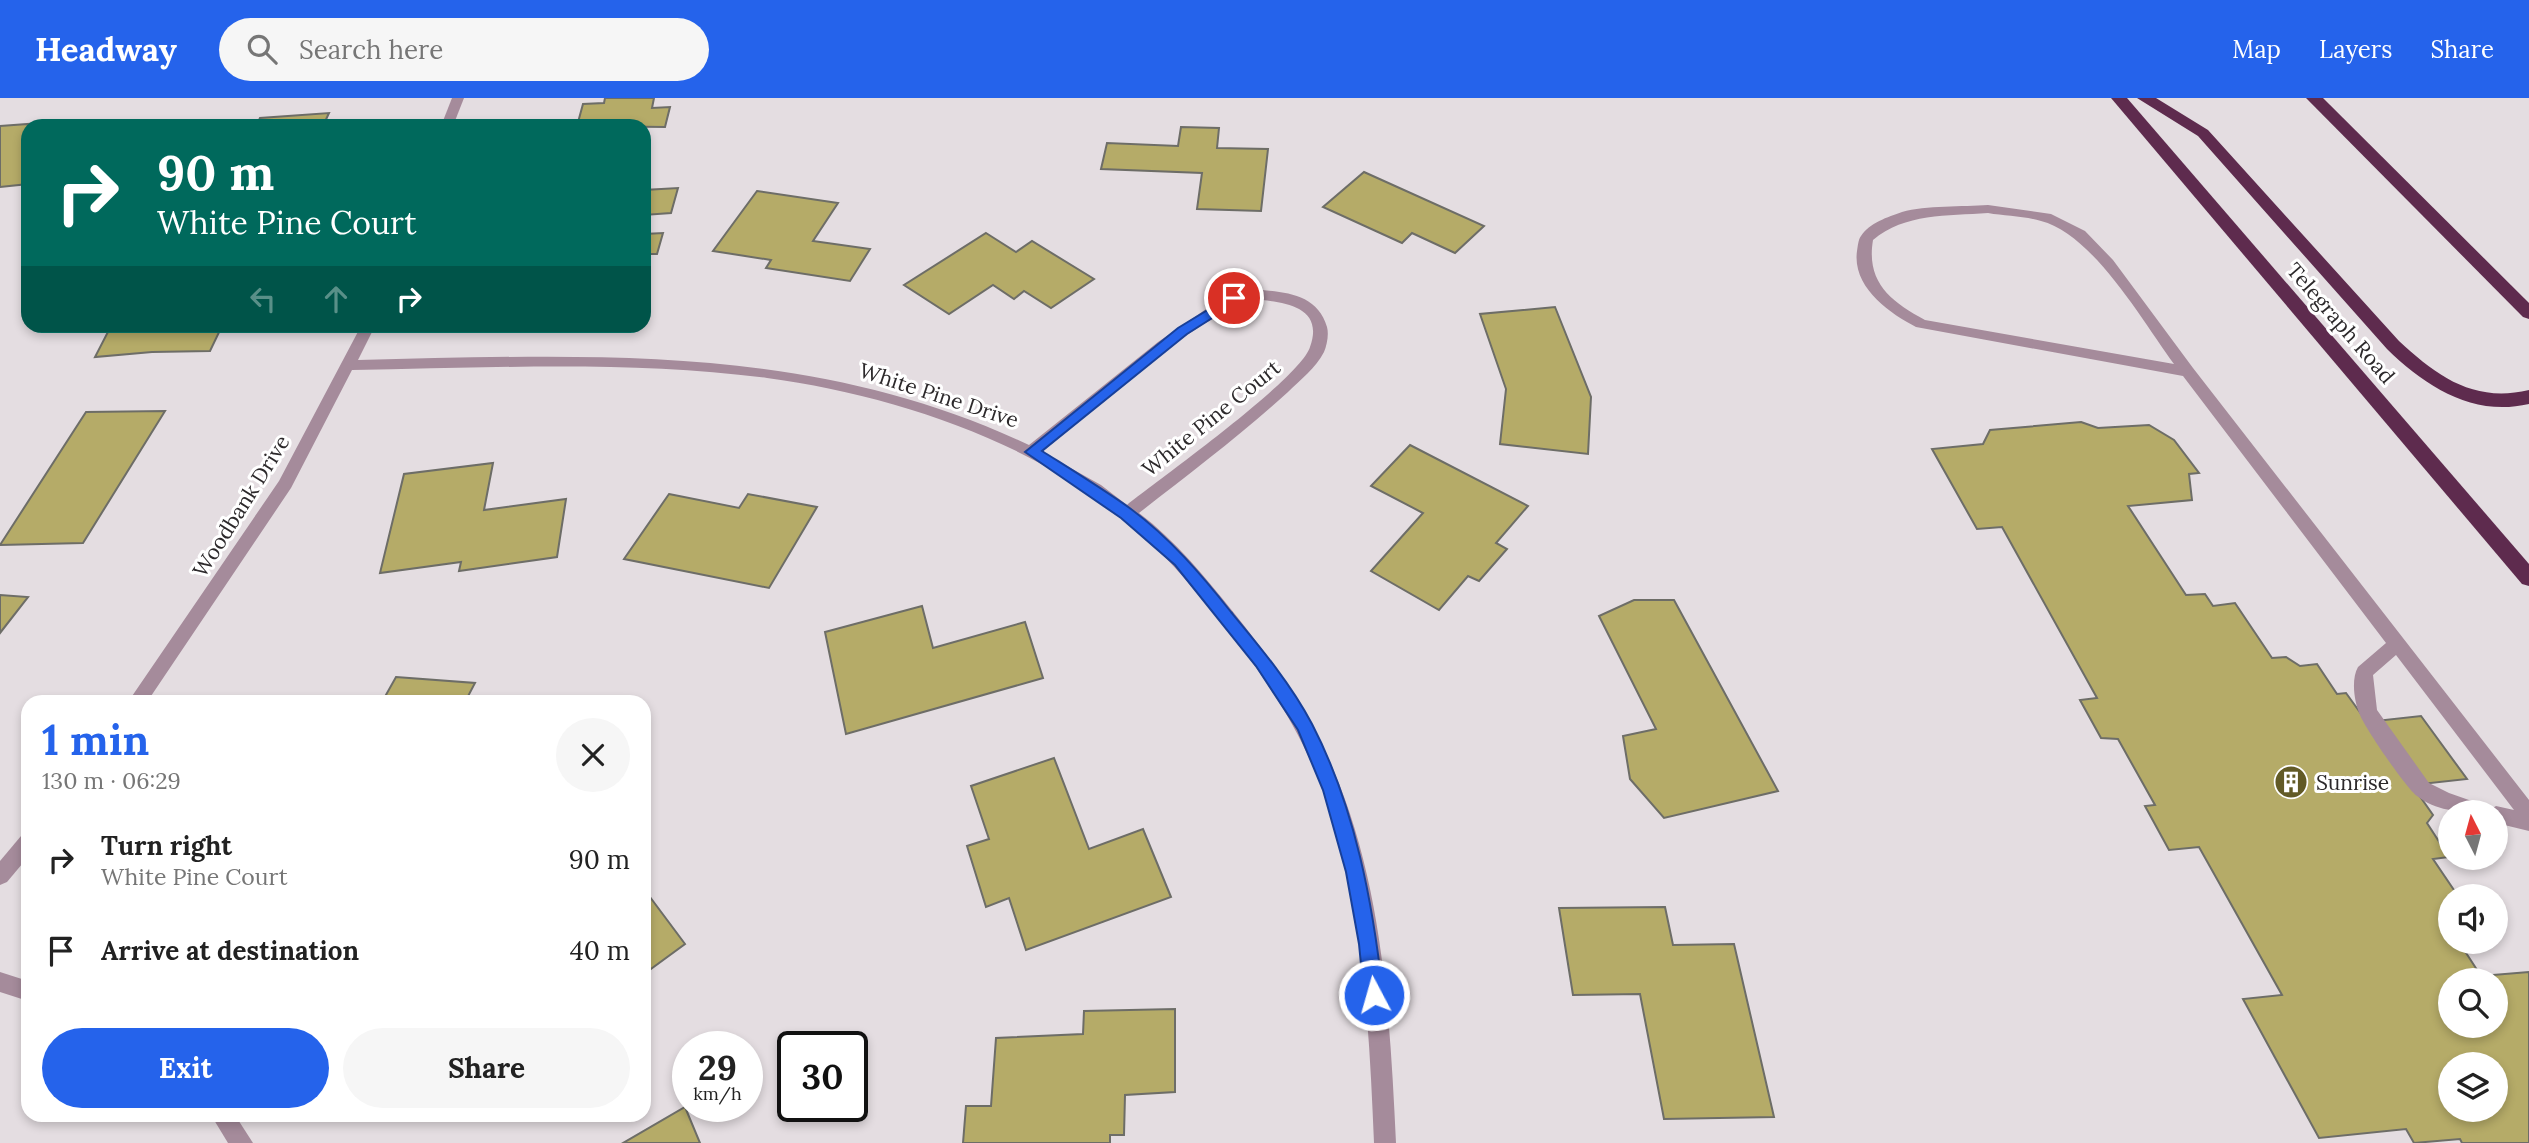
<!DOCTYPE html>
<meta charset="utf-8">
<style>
:root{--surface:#fff;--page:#f6f6f6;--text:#222;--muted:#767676;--accent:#2563eb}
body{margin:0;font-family:Lora,serif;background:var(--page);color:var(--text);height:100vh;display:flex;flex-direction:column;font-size:26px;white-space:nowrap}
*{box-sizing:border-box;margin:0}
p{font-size:23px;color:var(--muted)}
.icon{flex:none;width:38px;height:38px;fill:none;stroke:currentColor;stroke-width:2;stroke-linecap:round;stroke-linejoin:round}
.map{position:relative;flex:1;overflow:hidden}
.sheet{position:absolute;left:21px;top:597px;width:630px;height:427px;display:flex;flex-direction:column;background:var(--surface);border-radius:21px;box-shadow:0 4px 10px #0003}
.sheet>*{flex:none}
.top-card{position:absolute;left:21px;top:21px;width:630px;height:214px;border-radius:21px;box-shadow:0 4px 10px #0003;background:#00695c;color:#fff;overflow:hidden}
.needle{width:46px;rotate:354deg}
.fabs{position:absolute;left:2438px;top:702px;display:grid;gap:14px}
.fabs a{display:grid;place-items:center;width:70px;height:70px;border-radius:50%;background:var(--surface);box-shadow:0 4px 10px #0003;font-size:35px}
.speed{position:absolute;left:672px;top:933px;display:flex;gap:14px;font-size:35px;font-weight:700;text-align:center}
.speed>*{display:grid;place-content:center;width:91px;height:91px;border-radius:50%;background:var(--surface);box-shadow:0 4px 10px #0003;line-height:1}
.speed small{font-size:18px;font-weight:400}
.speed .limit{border:4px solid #111;border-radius:10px;background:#fff;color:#111}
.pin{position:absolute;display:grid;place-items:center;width:60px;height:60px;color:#fff;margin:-30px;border:4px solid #fff;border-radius:50%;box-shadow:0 2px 7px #0007}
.me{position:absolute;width:77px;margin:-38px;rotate:354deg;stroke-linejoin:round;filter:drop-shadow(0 0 5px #0008)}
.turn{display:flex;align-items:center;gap:24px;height:147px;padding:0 21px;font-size:32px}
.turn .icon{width:91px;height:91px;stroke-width:2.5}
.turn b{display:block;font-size:49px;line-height:60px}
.lanes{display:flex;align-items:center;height:66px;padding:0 21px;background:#0003;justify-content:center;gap:35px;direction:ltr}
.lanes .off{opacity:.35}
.round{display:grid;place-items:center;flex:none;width:74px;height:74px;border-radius:37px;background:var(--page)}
.headline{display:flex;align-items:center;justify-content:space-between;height:119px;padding:0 21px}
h1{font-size:42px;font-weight:800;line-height:52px;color:var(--accent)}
.primary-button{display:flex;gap:14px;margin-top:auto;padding:14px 21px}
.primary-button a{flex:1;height:80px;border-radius:42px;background:var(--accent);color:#fff;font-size:28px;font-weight:800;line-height:80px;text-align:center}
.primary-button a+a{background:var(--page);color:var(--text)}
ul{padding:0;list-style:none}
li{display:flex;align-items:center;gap:21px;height:91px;padding:0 21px}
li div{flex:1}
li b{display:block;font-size:26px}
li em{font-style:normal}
header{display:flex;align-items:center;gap:42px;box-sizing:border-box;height:98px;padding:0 35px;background:var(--accent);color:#fff}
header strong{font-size:33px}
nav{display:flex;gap:38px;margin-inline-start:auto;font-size:24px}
.search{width:490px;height:63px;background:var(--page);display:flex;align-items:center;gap:18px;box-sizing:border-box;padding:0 24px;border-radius:38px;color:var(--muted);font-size:26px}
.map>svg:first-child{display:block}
.building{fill:#b5ab68;stroke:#6d6d67;stroke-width:2;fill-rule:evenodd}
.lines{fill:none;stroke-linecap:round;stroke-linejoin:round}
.lane{fill:#a58b9b;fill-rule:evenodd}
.street{fill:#a58b9b;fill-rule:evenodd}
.highway{fill:#5e2b4e;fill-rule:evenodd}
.route{fill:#2563eb;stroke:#184099;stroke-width:2}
.labels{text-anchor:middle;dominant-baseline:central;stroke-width:6;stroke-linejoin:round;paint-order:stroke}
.street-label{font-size:21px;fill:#2c292b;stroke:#fff}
.poi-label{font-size:21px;fill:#2c292b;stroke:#fff;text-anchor:start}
</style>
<header>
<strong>Headway</strong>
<div class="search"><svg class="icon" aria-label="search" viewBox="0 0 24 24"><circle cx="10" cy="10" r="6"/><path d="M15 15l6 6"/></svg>Search here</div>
<nav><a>Map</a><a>Layers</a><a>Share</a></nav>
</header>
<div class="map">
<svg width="2529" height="1045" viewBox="0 0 2529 1045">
<rect width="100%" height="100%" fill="#e4dde1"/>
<!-- building -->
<g class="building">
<path d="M605,0H654L652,10L670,9L665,29L577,28L583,6L604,5Z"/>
<path d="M329,15L323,28H256L260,20Z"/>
<path d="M69,23L66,28H28V86L0,89V28Z"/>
<path d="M1181,29L1219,30L1217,50L1268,51L1261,113L1197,111L1202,75L1101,71L1107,45L1178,48Z"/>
<path d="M1364,74L1484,128L1455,155L1412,135L1402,145L1323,109Z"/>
<path d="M678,90L671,115L644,117V92Z"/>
<path d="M757,93L838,105L813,143L870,151L850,183L766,170L771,162L713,153Z"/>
<path d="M663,135L657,156H644V136Z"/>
<path d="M986,135L1016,154L1032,143L1094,181L1051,210L1024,193L1014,201L993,187L949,216L904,187Z"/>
<path d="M1555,209L1591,299L1588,356L1500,346L1506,291L1480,216Z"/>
<path d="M111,228H222L210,253L152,254L95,259Z"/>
<path d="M165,313L83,445L0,447L86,314Z"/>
<path d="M2081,324L2098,330L2149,327L2174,342L2199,375L2189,376L2192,402L2128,408L2186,497L2205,496L2213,508L2235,505L2272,560L2286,559L2300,568L2317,566L2337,596L2346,595L2367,624L2421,618L2467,681L2412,687L2433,717L2427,725L2449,759L2433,761L2458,798H2450V844H2459L2481,878L2529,874V1045H2462L2460,1041L2414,1045L2406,1031L2319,1040L2243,901L2282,897L2199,749L2169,752L2145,708L2155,707L2118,641L2101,640L2080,602L2097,600L2002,429L1977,431L1932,351L1983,346L1990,332ZM2450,882H2496V928H2450ZM2450,966H2496V1012H2450Z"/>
<path d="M1410,347L1528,408L1496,445L1507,451L1479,483L1468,478L1439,512L1371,473L1423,415L1371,388Z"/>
<path d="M493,365L484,412L566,401L557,459L459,473L461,464L380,475L404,376Z"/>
<path d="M669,396L739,410L748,396L817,409L769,490L624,461Z"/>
<path d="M0,497L28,499L0,535Z"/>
<path d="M1634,502H1674L1778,693L1664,720L1630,681L1623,638L1656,631L1599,518Z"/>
<path d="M922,508L933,550L1025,524L1043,580L846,636L825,534Z"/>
<path d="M396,579L475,585L465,604H382Z"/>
<path d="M1054,660L1089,751L1143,731L1171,799L1026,852L1009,800L986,809L967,748L989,741L971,688Z"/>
<path d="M644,791L685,846L644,876Z"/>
<path d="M1665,809L1673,847L1734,846L1774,1019L1664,1021L1640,896L1573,897L1559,810Z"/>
<path d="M1175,911V994L1125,997L1124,1037H1110V1045H963L966,1008H991L996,940L1083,936L1084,913Z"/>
<path d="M685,1009L700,1045H623Z"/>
</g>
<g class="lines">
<!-- lane -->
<path class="lane" d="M1988,107L2051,116L2085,133L2113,162L2193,270L2529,702V733L2496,725V714C2468,714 2440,716 2417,698C2406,690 2365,630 2360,617C2354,604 2351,581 2358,569L2386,545L2183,278L1916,229C1889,215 1852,189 1857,153C1858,148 1858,142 1861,138C1869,125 1888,119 1902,114C1926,107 1963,109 1988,107ZM1988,115C2005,118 2024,118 2041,123C2093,136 2143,224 2174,266L1925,222C1890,203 1866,184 1873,142C1905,115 1947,118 1988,115ZM2396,557L2514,712L2496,708L2488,713L2486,708L2449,695L2429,685L2377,612L2373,577Z"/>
<!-- street -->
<g class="street">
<path d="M452,0H464L453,28H441Z"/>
<path d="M1252,191C1282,194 1317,194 1327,229C1329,236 1327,247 1324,254C1316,270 1300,282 1288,294C1241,337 1189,376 1139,415C1176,443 1205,479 1234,515C1273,563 1308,614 1333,671C1383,787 1390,920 1396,1045H1374C1369,926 1363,801 1321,688C1300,632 1266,580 1229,534C1200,498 1172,463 1138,433C1041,346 895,297 767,280C629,262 490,270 352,272L291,390L147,604H128L279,383L361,228H375L358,262C590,257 812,244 1029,347L1158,244L1215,205ZM1253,201C1282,204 1325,207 1310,249C1300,281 1161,380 1127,407L1101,387L1042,354C1102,305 1182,228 1253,201Z"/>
<path d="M28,735V759L7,784L0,787V763L21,738Z"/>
<path d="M0,874L28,883V903L0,894Z"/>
<path d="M211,1017H235L253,1045H228Z"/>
</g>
<!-- highway -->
<g class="highway">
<path d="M2111,0H2127L2529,466V488L2522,486Z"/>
<path d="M2137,0H2156L2208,32L2399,243C2438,279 2474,305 2529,292V306C2473,319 2426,289 2387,251L2198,38Z"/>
<path d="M2306,0H2323L2529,205V221L2523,219Z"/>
</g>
</g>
<!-- route -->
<path class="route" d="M1234,196L1241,200L1239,203L1187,236L1042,353C1072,372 1103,391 1131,411C1170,440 1201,476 1231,514C1260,549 1291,586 1312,626C1355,709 1373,805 1383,897L1381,904L1374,906L1367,904L1364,897L1359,846L1346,774L1323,692L1298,632L1256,568L1175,467L1121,420L1025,354L1178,230Z"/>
<!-- icons -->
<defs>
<symbol id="building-disc" viewBox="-11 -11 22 22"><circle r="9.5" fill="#625a26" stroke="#fff"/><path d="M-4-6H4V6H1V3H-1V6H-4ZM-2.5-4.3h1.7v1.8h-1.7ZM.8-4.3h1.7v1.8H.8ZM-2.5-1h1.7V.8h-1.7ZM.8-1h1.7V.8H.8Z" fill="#fff"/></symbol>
</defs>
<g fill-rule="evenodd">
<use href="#building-disc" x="2272" y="665" width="38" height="38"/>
</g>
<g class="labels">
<!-- street labels -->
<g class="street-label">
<text transform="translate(2341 225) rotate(49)">Telegraph Road</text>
<text transform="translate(939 297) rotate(18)">White Pine Drive</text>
<text transform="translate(1211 320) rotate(-39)">White Pine Court</text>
<text transform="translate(241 408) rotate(-58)">Woodbank Drive</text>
</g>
<!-- poi labels -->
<g class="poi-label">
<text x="2316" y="684">Sunrise</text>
</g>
</g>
</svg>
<div class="fabs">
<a><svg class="needle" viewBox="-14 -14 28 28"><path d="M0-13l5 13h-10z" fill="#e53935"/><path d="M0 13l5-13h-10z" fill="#767676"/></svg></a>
<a><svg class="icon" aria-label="sound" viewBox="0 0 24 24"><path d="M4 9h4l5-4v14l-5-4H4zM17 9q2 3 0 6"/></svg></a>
<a><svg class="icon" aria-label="search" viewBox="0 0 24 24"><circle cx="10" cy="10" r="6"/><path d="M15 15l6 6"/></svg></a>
<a><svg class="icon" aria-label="layers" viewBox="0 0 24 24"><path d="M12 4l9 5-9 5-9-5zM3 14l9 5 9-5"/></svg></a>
</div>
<div class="speed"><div>29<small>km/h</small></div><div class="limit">30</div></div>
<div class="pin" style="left:1234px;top:200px;background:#d93025"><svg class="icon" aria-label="arrive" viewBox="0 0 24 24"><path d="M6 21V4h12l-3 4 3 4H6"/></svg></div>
<svg class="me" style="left:1374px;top:897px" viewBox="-20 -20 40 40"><circle r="17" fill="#2563eb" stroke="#fff" stroke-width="3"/><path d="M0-11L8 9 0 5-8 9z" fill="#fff"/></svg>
<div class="top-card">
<div class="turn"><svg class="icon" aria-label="right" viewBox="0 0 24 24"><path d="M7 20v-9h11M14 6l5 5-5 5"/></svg><div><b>90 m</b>White Pine Court</div></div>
<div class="lanes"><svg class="icon off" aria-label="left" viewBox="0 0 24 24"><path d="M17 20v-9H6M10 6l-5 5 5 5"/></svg><svg class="icon off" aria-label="ahead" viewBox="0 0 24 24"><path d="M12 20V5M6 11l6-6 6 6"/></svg><svg class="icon" aria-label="right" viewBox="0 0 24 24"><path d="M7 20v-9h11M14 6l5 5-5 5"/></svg></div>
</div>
<section class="sheet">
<div class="headline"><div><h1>1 min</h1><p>130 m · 06:29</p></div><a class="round"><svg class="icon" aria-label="close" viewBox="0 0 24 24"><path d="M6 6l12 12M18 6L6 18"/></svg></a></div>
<ul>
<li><svg class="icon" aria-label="right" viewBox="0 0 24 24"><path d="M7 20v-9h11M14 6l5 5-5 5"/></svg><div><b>Turn right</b><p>White Pine Court</p></div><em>90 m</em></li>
<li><svg class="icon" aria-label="arrive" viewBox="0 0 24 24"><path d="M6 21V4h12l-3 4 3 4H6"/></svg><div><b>Arrive at destination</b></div><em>40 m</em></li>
</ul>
<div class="primary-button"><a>Exit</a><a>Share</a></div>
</section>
</div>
